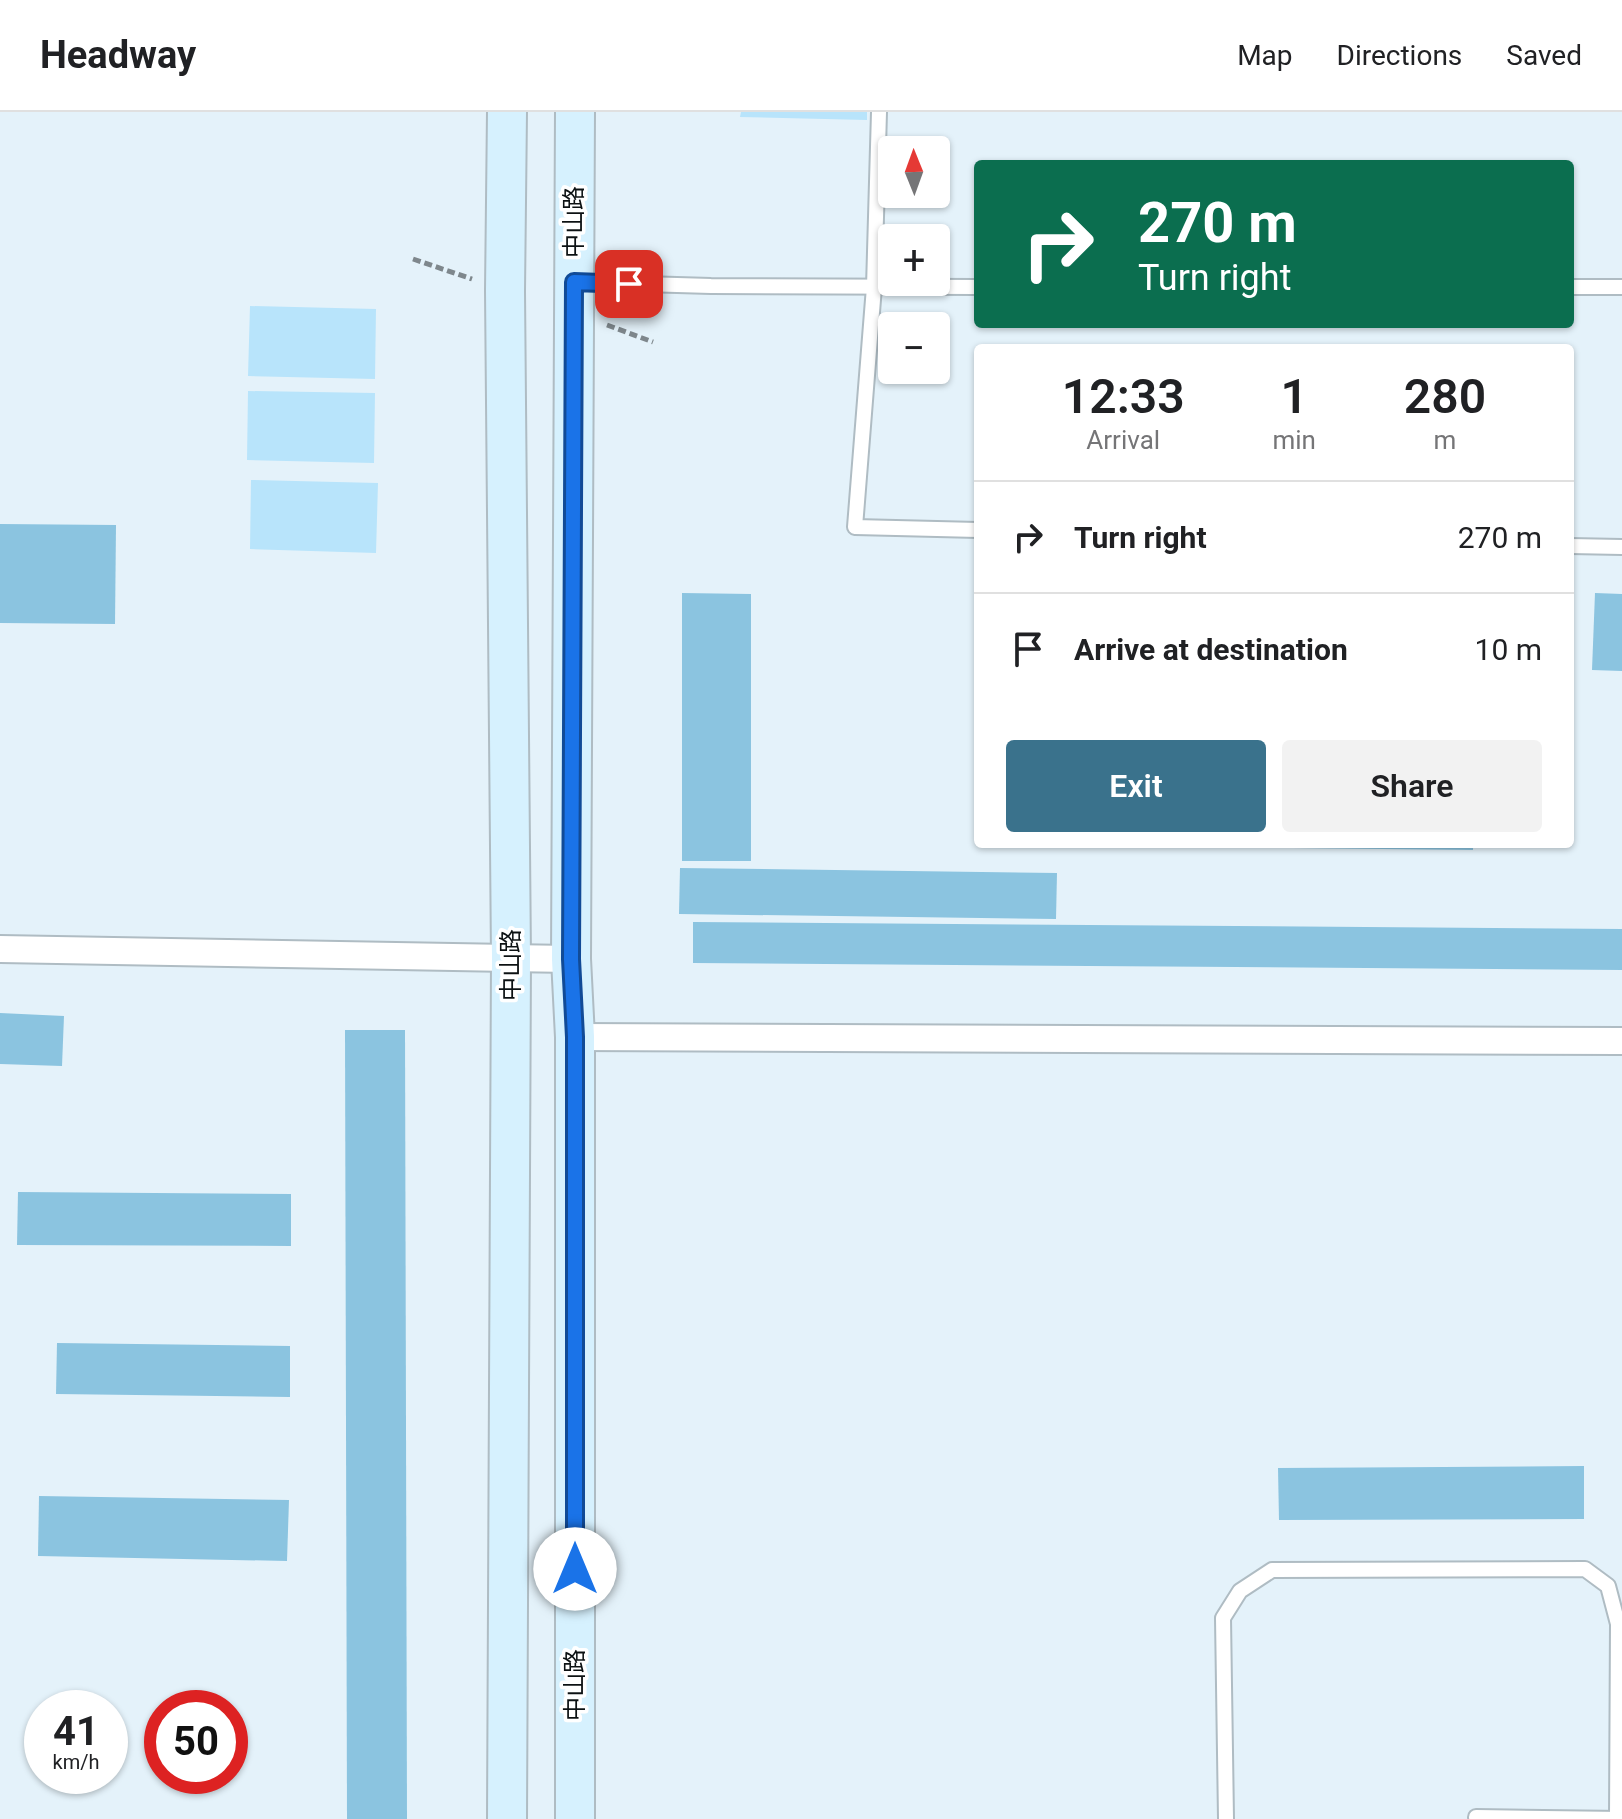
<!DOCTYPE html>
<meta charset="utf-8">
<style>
:root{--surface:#fff;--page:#f2f2f2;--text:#202124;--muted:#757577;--line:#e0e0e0;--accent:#3a728c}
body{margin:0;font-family:Roboto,"Noto Sans SC",sans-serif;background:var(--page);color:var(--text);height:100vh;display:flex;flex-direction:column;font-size:30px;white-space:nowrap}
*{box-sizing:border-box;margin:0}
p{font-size:26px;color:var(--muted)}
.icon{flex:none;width:44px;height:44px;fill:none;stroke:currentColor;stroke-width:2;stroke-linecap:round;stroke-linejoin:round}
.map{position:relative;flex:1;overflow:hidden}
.drawer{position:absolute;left:974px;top:232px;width:600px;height:504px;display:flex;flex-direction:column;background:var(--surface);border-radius:8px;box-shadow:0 2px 6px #0004}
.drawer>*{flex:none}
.hud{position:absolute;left:974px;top:48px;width:600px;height:168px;border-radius:8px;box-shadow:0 2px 6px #0004;background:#0b6e4f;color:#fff;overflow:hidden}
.needle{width:52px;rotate:359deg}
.tools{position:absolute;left:878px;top:24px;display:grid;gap:16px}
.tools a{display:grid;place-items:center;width:72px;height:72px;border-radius:8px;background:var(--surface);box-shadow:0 2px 6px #0004;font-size:40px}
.speed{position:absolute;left:24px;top:1578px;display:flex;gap:16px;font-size:40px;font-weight:700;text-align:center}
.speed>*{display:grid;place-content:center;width:104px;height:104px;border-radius:50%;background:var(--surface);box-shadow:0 2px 6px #0004;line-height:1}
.speed small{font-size:20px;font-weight:400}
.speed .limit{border:12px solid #d22;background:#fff;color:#111}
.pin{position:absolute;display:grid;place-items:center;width:68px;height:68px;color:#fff;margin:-34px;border-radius:16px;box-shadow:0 4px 12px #0006}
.me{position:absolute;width:88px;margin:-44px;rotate:0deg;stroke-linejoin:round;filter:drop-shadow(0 0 6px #0008)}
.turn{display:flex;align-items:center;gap:28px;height:168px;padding:0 32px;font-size:36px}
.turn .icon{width:104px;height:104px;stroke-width:2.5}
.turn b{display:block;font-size:56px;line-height:68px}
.eta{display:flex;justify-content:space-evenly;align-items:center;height:136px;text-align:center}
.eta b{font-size:48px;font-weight:600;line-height:56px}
.cta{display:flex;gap:16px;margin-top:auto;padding:16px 32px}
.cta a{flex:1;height:92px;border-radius:8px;background:var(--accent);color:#fff;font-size:32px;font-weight:600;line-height:92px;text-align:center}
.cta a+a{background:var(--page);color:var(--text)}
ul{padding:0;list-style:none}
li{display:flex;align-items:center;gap:24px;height:112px;padding:0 32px;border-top:2px solid var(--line)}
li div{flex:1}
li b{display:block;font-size:30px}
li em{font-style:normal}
header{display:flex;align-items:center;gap:48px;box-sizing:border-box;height:112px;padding:0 40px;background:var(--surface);border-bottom:2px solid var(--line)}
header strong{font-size:38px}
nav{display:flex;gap:44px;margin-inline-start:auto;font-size:28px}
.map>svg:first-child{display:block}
.pitch{fill:#b8e4fb}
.building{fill:#8bc4e0}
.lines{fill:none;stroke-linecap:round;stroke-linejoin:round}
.service-casing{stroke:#afbcc3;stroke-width:18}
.minor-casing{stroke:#afbcc3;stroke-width:30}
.secondary-casing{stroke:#afbcc3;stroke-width:42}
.path{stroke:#7e878c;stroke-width:5;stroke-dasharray:8 4;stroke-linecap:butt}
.service{stroke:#fff;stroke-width:14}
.minor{stroke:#fff;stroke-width:26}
.secondary{stroke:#d6f1fe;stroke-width:38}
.route-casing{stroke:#114b97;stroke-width:20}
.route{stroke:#1a73e8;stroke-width:14}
.labels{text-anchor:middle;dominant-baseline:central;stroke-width:7;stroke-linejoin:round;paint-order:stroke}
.street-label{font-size:24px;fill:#0c1113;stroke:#fff}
</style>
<header>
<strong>Headway</strong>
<nav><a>Map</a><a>Directions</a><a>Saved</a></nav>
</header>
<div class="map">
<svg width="1622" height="1707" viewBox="0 0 1622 1707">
<rect width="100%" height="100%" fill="#e4f2fa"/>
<!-- pitch -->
<g class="pitch">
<path d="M741,0H867V8L740,5Z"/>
<path d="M250,194L376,197L375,267L248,264Z"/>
<path d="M248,279L375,281L374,351L247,348Z"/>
<path d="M251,368L378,371L376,441L250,437Z"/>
</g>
<!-- building -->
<g class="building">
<path d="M0,412L116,413L115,512L0,511Z"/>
<path d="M682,481L751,482V749H682Z"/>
<path d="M1595,481L1622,482V559L1592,558Z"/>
<path d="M1214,732H1473V738L1214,735Z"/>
<path d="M680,756L1057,761L1056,807L679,802Z"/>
<path d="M693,810L1622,817V858L693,851Z"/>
<path d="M0,901L64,904L62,954L0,952Z"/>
<path d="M345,918H405L407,1707H347Z"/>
<path d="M18,1080L291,1082V1134L17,1133Z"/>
<path d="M57,1231L290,1234V1285L56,1282Z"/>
<path d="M1584,1354V1407L1279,1408L1278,1356Z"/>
<path d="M39,1384L289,1388L287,1449L38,1444Z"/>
</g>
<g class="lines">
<defs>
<g id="service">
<path d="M879,0L874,175L855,415L978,418"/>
<path d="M575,170L711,174L978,175"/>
<path d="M1570,175H1622"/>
<path d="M1570,434L1622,435"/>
<path d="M1476,1705L1622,1707"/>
<path d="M1226,1707L1223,1506L1240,1479L1272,1458L1585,1457L1608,1474L1618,1512L1617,1707"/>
</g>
<g id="minor">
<path d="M0,837L571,847"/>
<path d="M575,925L1622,929"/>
</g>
<g id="secondary">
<path d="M507,0L505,179L511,846L507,1707"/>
<path d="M575,0L571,847L575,925V1707"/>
</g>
</defs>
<!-- service casing -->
<use href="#service" class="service-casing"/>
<!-- minor casing -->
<use href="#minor" class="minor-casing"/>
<!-- secondary casing -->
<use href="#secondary" class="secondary-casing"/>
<!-- path -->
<g class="path">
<path d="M413,147L472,167"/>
<path d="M607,213L653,230"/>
</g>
<!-- service -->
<use href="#service" class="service"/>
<!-- minor -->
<use href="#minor" class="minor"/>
<!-- secondary -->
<use href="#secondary" class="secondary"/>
</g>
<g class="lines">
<defs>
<path id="route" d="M575,1457V925L571,847L574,170L629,172"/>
</defs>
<!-- route casing -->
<use href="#route" class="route-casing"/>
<!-- route -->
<use href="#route" class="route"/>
</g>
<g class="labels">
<!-- street labels -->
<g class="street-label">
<text transform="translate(574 110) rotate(-90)">中山路</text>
<text transform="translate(511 853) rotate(-90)">中山路</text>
<text transform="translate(575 1573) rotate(-90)">中山路</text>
</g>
</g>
</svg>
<div class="tools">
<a><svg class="needle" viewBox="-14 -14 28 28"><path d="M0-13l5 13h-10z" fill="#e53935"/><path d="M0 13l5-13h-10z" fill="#757577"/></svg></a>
<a>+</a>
<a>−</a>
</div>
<div class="speed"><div>41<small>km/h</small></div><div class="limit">50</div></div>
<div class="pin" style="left:629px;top:172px;background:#d93025"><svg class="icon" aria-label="arrive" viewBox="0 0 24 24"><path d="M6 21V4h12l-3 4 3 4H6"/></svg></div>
<svg class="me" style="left:575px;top:1457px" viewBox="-20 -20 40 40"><circle r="19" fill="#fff"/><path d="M0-13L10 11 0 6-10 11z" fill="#1a73e8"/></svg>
<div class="hud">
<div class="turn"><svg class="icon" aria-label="right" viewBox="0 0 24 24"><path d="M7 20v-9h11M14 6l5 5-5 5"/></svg><div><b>270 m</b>Turn right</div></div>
</div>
<section class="drawer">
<div class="eta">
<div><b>12:33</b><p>Arrival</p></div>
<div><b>1</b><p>min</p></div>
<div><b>280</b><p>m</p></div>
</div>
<ul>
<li><svg class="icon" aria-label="right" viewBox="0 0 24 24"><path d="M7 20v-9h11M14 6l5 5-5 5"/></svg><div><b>Turn right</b></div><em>270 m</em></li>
<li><svg class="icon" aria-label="arrive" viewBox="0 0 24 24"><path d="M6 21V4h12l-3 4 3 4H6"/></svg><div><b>Arrive at destination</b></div><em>10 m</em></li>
</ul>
<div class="cta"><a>Exit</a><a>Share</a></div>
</section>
</div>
